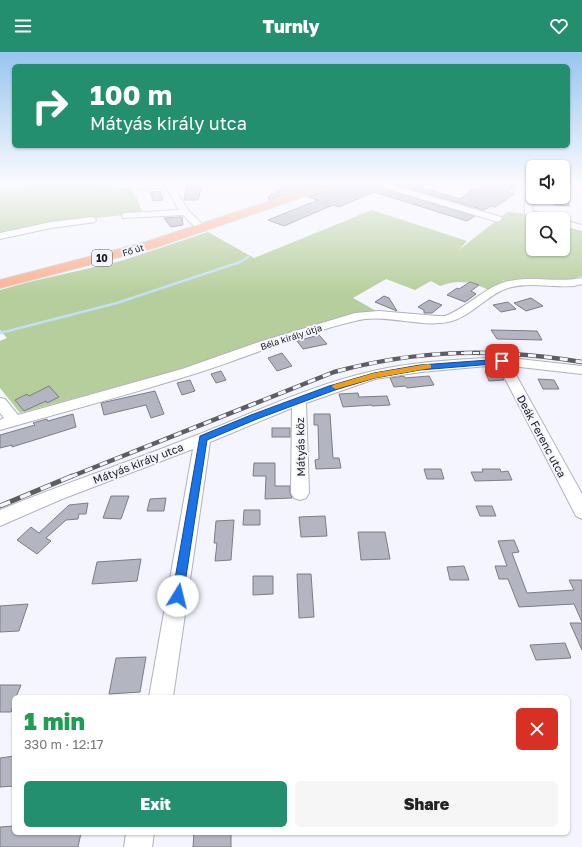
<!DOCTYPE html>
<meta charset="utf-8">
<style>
:root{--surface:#fff;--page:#f6f6f6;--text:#222;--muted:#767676;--accent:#238f6e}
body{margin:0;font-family:"Golos Text",sans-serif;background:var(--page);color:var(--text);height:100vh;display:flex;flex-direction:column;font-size:15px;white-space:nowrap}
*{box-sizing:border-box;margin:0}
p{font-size:13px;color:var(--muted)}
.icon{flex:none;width:22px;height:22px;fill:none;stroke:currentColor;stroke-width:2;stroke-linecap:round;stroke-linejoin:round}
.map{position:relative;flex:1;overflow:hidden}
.drawer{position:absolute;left:12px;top:643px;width:558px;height:140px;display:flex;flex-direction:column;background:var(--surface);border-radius:6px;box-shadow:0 1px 3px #0004}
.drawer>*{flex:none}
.hud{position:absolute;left:12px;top:12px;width:558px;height:84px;border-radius:6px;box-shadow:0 1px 3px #0004;background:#238f6e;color:#fff;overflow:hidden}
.fabs{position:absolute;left:526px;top:108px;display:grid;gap:8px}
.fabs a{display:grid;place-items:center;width:44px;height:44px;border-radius:6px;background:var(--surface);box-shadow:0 1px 3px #0004;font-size:20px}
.pin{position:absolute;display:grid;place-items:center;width:34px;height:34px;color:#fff;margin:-17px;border-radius:8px;box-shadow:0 2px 6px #0006}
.me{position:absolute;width:44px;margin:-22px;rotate:9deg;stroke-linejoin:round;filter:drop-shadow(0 0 3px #0008)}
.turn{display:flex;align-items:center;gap:14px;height:84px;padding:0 12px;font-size:18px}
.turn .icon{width:52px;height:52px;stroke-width:2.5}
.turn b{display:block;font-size:28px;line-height:34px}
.round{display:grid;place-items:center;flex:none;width:42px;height:42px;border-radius:6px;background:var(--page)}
.head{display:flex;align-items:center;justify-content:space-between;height:68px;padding:0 12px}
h1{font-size:24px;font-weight:800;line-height:30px;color:#1e9e55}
.cta{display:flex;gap:8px;margin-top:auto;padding:8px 12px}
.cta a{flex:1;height:46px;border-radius:6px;background:var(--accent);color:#fff;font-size:16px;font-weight:800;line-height:46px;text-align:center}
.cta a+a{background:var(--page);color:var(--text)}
header{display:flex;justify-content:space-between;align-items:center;height:52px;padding:0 12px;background:var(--accent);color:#fff;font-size:18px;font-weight:800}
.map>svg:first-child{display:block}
.green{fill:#b6ce9b}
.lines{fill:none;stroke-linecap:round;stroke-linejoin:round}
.stream{stroke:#c1dff6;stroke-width:2.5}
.building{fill:#b3b5c0;stroke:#7c7d87}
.minor-casing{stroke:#b1b2bd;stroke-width:2}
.major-casing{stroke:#d2d2d3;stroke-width:2}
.minor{fill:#fff;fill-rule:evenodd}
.major{fill:#fdb091;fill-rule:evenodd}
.rail-far2-casing{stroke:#5d5e64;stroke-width:3}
.rail-far1-casing{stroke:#5d5e64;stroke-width:4.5}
.rail-casing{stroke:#5d5e64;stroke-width:5}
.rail-far2{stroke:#f4f5fe;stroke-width:2;stroke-dasharray:6;stroke-linecap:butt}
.rail-far1{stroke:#f4f5fe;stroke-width:3;stroke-dasharray:8;stroke-linecap:butt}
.rail{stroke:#f4f5fe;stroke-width:3.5;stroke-dasharray:11;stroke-linecap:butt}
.route{fill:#1a73e8;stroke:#114b97}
.slow{fill:#f59e0b}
.labels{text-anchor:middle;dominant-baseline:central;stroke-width:4;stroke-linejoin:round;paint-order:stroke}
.far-street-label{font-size:9px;fill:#1c1d21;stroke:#f4f5fe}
.shield{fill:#f4f5fe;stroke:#5d5e63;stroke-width:1}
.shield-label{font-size:10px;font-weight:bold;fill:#1c1d21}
.street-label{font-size:11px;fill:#1c1d21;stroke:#f4f5fe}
</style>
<header><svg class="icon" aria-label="menu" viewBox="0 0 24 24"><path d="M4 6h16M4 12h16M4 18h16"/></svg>Turnly<svg class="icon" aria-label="heart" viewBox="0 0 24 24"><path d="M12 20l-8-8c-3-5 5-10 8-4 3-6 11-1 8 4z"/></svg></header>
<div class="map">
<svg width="582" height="795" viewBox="0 0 582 795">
<rect width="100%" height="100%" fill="#f4f5fe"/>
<!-- green -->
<g class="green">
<path d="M45,132H84L133,137L143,161L56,170L0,182V136Z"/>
<path d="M372,158L467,189L459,198L507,160L520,161L543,167H533V197H563V173L582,178V224L564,230L505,229L501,227L505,230L489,238C470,230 460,227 440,234L431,229L415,238L386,227L353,246L378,260L324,272L160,323L20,361L0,336V289L7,286L0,278V238L29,230L121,209L208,180L254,206Z"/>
</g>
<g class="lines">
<!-- stream -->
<path class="stream" d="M0,281L117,251L240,210L248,205"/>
</g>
<!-- building -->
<g class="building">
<path d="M277,132H316L269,148L268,145L284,135Z"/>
<path d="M337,132H376L378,135L475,164L467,169L374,140L339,155L333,153L284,174L268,168L318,148L308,145L335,135Z"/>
<path d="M394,132H427L420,135L460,147L474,137L477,138L487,132L500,134L504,132H519L507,140L514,142L495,155L491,154L484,158Z"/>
<path d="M187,133H199L197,137H201L198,148H184Z"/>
<path d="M160,139L163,148L153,149L150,140Z"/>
<path d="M550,145H565L570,154L554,153Z"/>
<path d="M182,165L183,173L171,175L164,166Z"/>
<path d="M470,230L479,233L471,239L476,242L465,250L447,243L457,236L459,237Z"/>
<path d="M384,244L389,246L397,259L375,250Z"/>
<path d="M531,246L543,254L526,259L514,251Z"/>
<path d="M429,248L442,253L432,261H424V258L418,255Z"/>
<path d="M508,250L516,257L501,260L493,253Z"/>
<path d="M491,278L537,279L542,288L497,287Z"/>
<path d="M319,283L327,292L303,297L297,289Z"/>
<path d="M282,301L292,314L277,319L268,306Z"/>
<path d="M499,318L504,328L489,329L485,319Z"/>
<path d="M221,319L226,328L216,331L211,322Z"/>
<path d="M404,324L405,326L429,324L434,333L407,336L406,334L394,335L390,326Z"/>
<path d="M538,327L554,328L559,337H543Z"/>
<path d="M190,328L195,339L182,343L177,331Z"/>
<path d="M49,334L59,345L47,351L46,349L24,359L15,348L27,342L29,344Z"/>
<path d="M155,339L164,362L151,366L146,353L104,363L101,351Z"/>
<path d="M358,341L359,345L387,344L390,353L372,354V353L343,355L339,342Z"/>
<path d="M73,362L76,375L12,395V393L0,396V383L35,373L33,371L47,367L48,369Z"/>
<path d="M314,362H330L333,406H339L341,416L316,417L315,408L319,407L318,373H314Z"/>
<rect x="272" y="376" width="18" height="9"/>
<path d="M254,411H275V434H290V441L292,446L265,447L266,424H253Z"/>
<path d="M424,417H441L444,427H427Z"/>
<path d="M482,417H500L501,420L508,419L512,428L475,429L471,420H483Z"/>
<path d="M111,444H129L121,467L103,466Z"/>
<path d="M166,446L164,459H147L150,447Z"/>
<path d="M88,451L86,462H79L78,467L66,468L46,486L51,489L37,502L17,488L31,475L39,481L69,453Z"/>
<path d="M476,454H492L496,464H480Z"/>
<path d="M244,458H260V473H243Z"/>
<path d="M325,464L327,484L301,485L299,465Z"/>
<path d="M234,468L231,508L215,509L217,491H214L216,469Z"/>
<path d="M358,480H385L390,507L361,508Z"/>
<path d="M514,488L519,500L512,501L527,541L574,538L569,528H582V570L574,552L519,555L508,527H499L495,514H507L498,489Z"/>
<path d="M141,507L137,529L92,532L97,510Z"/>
<path d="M464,514L469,528H450L447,515Z"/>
<path d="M297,522H311L314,565L299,566Z"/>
<path d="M253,524H273V542L253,543Z"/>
<path d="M28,552L19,579L0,580V554Z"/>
<path d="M570,571H582V598Z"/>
<path d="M565,591L571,606L536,608L530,593Z"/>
<path d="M146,605L140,640L109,642L116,606Z"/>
<path d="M0,633H21L16,645H14V651L11,660H0Z"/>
<path d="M14,704V734L0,735V706Z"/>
<path d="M14,774V781H81L78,795H0V775Z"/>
<path d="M194,781H231V795H193Z"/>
</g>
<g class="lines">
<defs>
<g id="minor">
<path d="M0,132H27L23,134L0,136Z"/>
<path d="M105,132H172L188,158L207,177L205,179H199L183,163L123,166L122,164L123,162L126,161L179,158L166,135C154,136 113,139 105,132Z"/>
<path d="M377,132H389L501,165L502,167L498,170L495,169L378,134Z"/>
<path d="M524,132H532V159L553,165L554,167H541L525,162Z"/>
<path d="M92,165L95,166L96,168L95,170L51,176L0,187V181L51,170Z"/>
<path d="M563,168L582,173V179L563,174Z"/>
<path d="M582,226V232L574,234C552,236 526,229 505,237C485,245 469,266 448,270C418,276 386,261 355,269C299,282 246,306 191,323C128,343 63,360 0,378V368L4,366L0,361V346L5,347L18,363L182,317L259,290L355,261L379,259L437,264H445C467,256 482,237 505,230C530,223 556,231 582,226Z"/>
<path d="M502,305L582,314V322L511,314L582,442V467L576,464L498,313L421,320L375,327L306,351L309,441L306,446L300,448L294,446L291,441L292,356L210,390L173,645H149L193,397L62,447L0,474V458C65,431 132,409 197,383C255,360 312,333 373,319C415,309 459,308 502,305Z"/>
<path d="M126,781H154L152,795H124Z"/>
</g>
<path id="major" d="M321,132H336L335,134L154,196L0,236V228L146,190Z"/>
</defs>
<!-- minor casing -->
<use href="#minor" class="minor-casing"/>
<!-- major casing -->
<use href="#major" class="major-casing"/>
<!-- minor -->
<use href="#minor" class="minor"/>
<!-- major -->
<use href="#major" class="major"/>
<defs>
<path id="rail-far2" d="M449,301H501"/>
<path id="rail-far1" d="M70,425L334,320C420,297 494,296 582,310"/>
<path id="rail" d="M0,454L72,424"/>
</defs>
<!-- rail-far2 casing -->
<use href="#rail-far2" class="rail-far2-casing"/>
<!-- rail-far1 casing -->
<use href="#rail-far1" class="rail-far1-casing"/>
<!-- rail casing -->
<use href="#rail" class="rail-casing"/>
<!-- rail-far2 -->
<use href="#rail-far2" class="rail-far2"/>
<!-- rail-far1 -->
<use href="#rail-far1" class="rail-far1"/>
<!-- rail -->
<use href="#rail" class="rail"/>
</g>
<!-- sky -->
<linearGradient id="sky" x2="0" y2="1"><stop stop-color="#98c5ee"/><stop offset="0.54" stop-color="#fafaff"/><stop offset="1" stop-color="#fafaff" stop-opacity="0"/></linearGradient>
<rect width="582" height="243" fill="url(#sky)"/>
<!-- route -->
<path class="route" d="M502,307L506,309L505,311L420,318L375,326L335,338L257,367L207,388L183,544L182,548L178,549L173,548L172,544L200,384L251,363L329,334L374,321L420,313Z"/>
<!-- slow -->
<path class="slow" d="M428,312L431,313V316L375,326L336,337L332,335L333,333L374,321Z"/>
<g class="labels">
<!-- far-street labels -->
<g class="far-street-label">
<text transform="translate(133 198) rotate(-16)">Fő út</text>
<text transform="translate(291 285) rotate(-18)">Béla király útja</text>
</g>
<!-- shield labels -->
<rect class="shield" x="92" y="198" width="20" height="16" rx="3"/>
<g class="shield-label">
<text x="102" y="206">10</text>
</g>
<!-- street labels -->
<g class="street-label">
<text transform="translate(542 384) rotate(62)">Deák Ferenc utca</text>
<text transform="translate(300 395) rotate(-91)">Mátyás köz</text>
<text transform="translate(138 411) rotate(-21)">Mátyás király utca</text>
</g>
</g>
</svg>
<div class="fabs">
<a><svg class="icon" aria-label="sound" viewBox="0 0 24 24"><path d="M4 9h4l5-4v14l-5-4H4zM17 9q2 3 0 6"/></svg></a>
<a><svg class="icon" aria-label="search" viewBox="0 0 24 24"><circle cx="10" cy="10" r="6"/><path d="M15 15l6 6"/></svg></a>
</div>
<div class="pin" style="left:502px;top:309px;background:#d93025"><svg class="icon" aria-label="arrive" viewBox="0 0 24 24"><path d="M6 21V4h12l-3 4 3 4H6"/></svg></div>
<svg class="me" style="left:178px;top:544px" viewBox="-20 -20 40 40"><circle r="19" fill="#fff"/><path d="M0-13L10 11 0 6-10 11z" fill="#1a73e8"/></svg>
<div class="hud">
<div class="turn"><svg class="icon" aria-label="right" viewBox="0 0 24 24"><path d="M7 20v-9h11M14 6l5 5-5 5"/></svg><div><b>100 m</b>Mátyás király utca</div></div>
</div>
<section class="drawer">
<div class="head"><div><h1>1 min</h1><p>330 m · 12:17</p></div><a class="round" style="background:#d93025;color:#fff"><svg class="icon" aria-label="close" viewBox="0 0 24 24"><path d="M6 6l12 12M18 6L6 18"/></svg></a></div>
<div class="cta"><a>Exit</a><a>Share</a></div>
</section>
</div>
